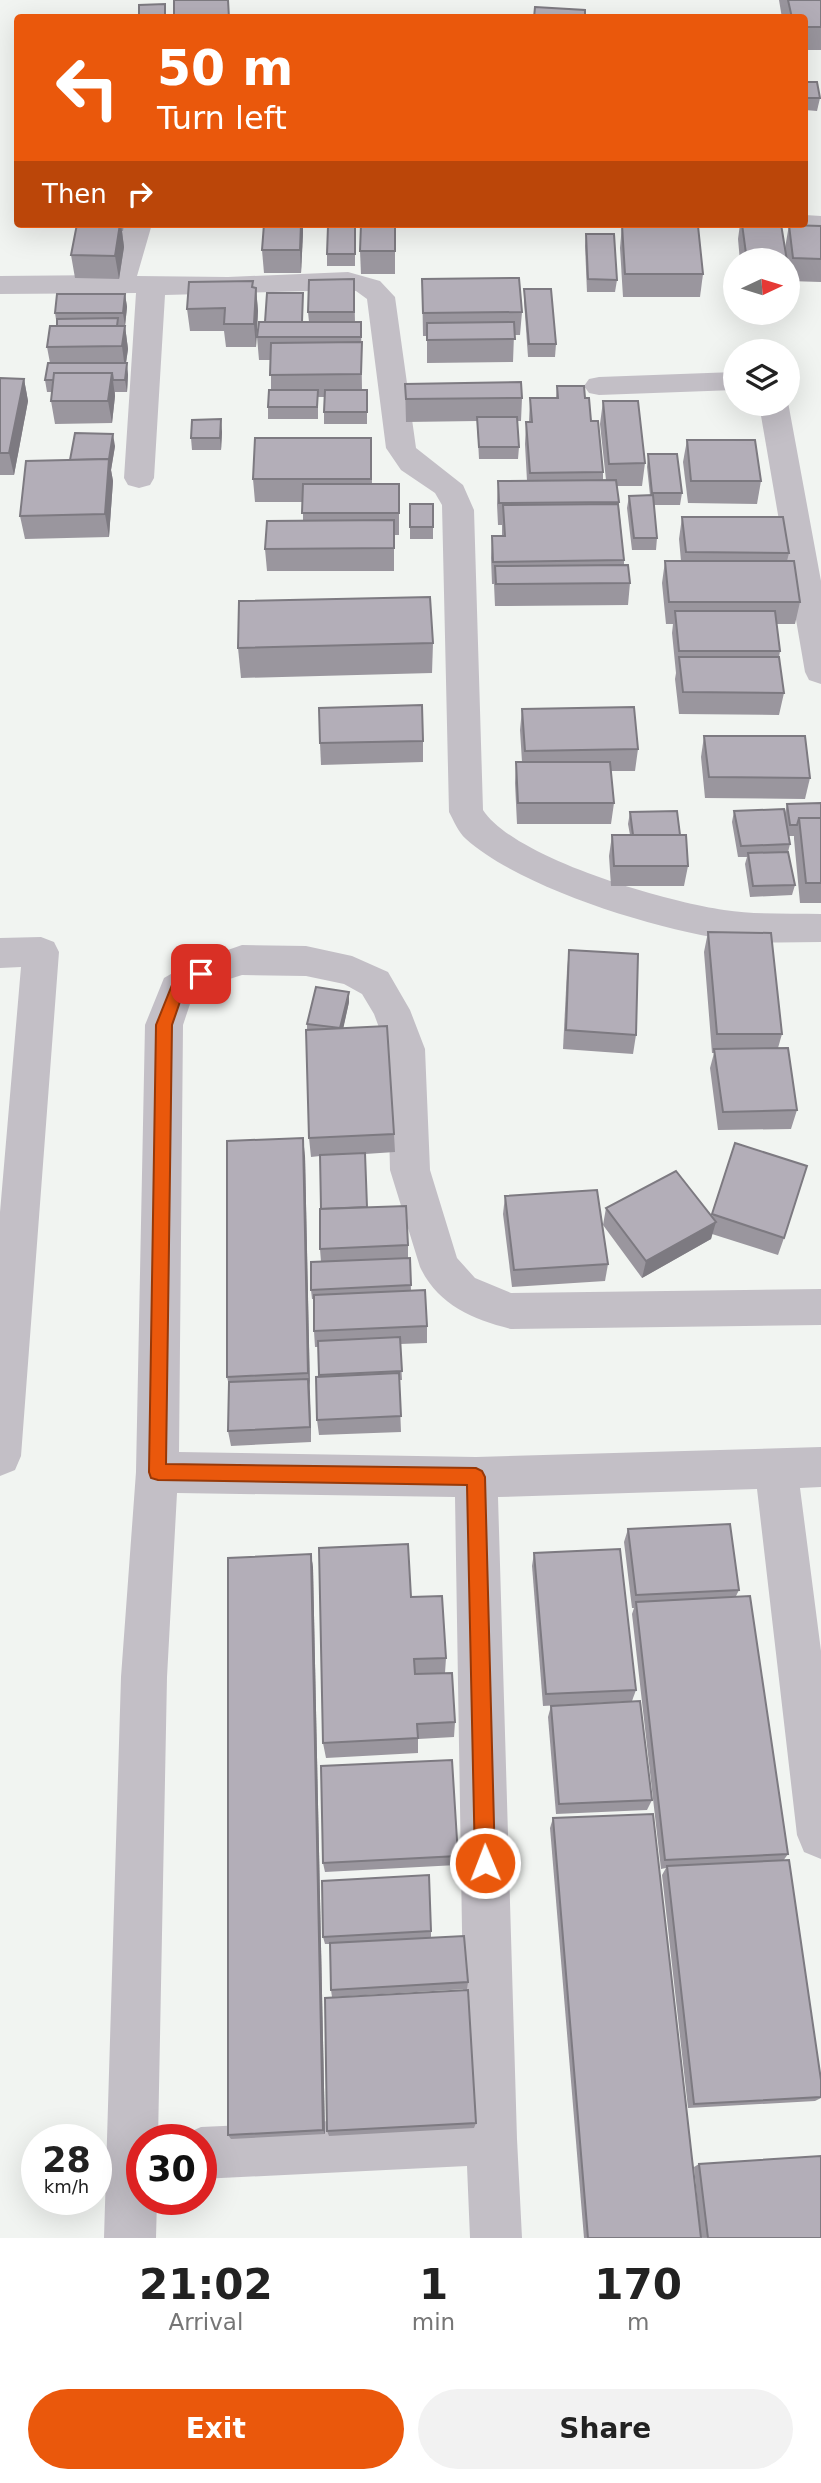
<!DOCTYPE html>
<style>
:root{--surface:#fff;--page:#f2f2f2;--text:#222;--muted:#767676;--accent:#ea580c}
body{margin:0;font-family:"DejaVu Sans",sans-serif;background:var(--page);color:var(--text);height:100vh;display:flex;flex-direction:column;font-size:26px;white-space:nowrap}
*{box-sizing:border-box;margin:0}
p{font-size:23px;color:var(--muted)}
.icon{flex:none;width:38px;height:38px;fill:none;stroke:currentColor;stroke-width:2;stroke-linecap:round;stroke-linejoin:round}
.map{position:relative;height:2238px;overflow:hidden}
.sheet{display:flex;flex-direction:column;background:var(--surface);flex:1}
.sheet>*{flex:none}
.hud{position:absolute;left:14px;top:14px;width:794px;height:214px;border-radius:7px;box-shadow:0 7px 28px #0002;background:#ea580c;color:#fff;overflow:hidden}
.needle{width:46px;rotate:86deg}
.buttons{position:absolute;left:723px;top:248px;display:grid;gap:14px}
.buttons a{display:grid;place-items:center;width:77px;height:77px;border-radius:50%;background:var(--surface);box-shadow:0 7px 28px #0002;font-size:35px}
.speed{position:absolute;left:21px;top:2124px;display:flex;gap:14px;font-size:35px;font-weight:700;text-align:center}
.speed>*{display:grid;place-content:center;width:91px;height:91px;border-radius:50%;background:var(--surface);box-shadow:0 7px 28px #0002;line-height:1}
.speed small{font-size:18px;font-weight:400}
.speed .limit{border:10px solid #d22;background:#fff;color:#111}
.pin{position:absolute;display:grid;place-items:center;width:60px;height:60px;color:#fff;margin:-30px;border-radius:14px;box-shadow:0 4px 10px #0006}
.me{position:absolute;width:77px;margin:-38px;rotate:359deg;stroke-linejoin:round;filter:drop-shadow(0 0 5px #0008)}
.turn{display:flex;align-items:center;gap:24px;height:147px;padding:0 28px;font-size:32px}
.turn .icon{width:91px;height:91px;stroke-width:2.5}
.turn b{display:block;font-size:49px;line-height:60px}
.then{display:flex;align-items:center;height:66px;padding:0 28px;background:#0003;gap:14px;font-size:26px}
.eta{display:flex;justify-content:space-evenly;align-items:center;height:119px;text-align:center}
.eta b{font-size:42px;font-weight:700;line-height:49px}
.action{display:flex;gap:14px;margin-top:auto;padding:14px 28px}
.action a{flex:1;height:80px;border-radius:42px;background:var(--accent);color:#fff;font-size:28px;font-weight:700;line-height:80px;text-align:center}
.action a+a{background:var(--page);color:var(--text)}
.map>svg:first-child{display:block}
.lines{fill:none;stroke-linecap:round;stroke-linejoin:round}
.street{fill:#c3bfc6;fill-rule:evenodd}
.wall{fill:#9a969e}
.shaded-wall{fill:#7d7a81}
.building{fill:#b3aeb8;stroke:#7d7a81;stroke-width:2}
.route{fill:#ea580c;stroke:#983908;stroke-width:2}
</style>
<div class="map">
<svg width="821" height="2238" viewBox="0 0 821 2238">
<rect width="100%" height="100%" fill="#f1f4f1"/>
<g class="lines">
<!-- street -->
<g class="street">
<path d="M805,215L821,216V232L795,229L792,224H805Z"/>
<path d="M124,224H152L137,276L228,277L348,272L380,281L395,297L416,448L463,485L474,510L483,810C515,859 667,902 724,910C756,915 789,913 821,914V942C789,942 756,944 724,939C652,928 521,888 466,839C458,832 454,821 449,812L442,505L435,493L401,470L386,448L367,299L356,291L348,290L165,295L154,478L150,485L139,488L128,485L124,478L136,293L0,294V276L109,275Z"/>
<path d="M735,372V390L599,395L589,393L584,386L589,379L599,377Z"/>
<path d="M788,402L821,581V684L809,680L805,672L759,404H788Z"/>
<path d="M41,937L54,942L59,952L21,1456L15,1470L0,1476V1212L21,967L0,968V938Z"/>
<path d="M242,945L306,946L352,956L388,972L410,1010L425,1049L430,1170L457,1258L475,1278L511,1293L821,1289V1325L511,1329C472,1319 438,1305 420,1267L390,1170L387,1049L374,1014L362,994L344,984L306,976L242,975L214,984L192,998L183,1025L179,1452L476,1457L821,1447V1487L800,1488L821,1651V1859L804,1852L797,1835L757,1489L498,1497L517,2139L522,2238H470L467,2166L201,2179V2140H181L183,2135L201,2127L465,2115L455,1497L177,1493L167,1677L158,2140H142V2200H157L156,2238H104L121,1677L136,1472L145,1025L164,978L188,964Z"/>
</g>
</g>
<!-- wall -->
<g class="wall">
<path d="M779,0H821V50H805V18H782Z"/>
<path d="M805,82L820,98L817,111L805,110Z"/>
<path d="M77,224H124L123,231H122L124,247L119,279L75,278L71,255Z"/>
<path d="M395,224V274H361L360,251Z"/>
<path d="M740,224H781L785,248L789,225L821,226V282L789,281L788,261H740L738,239Z"/>
<path d="M622,225L703,274L700,297H623L620,248Z"/>
<path d="M355,226V266H327V254Z"/>
<path d="M303,233L301,273H264L262,250Z"/>
<path d="M586,234L617,280L615,292H587L585,246Z"/>
<path d="M354,279L355,322H361L362,390H367V424H324V397H318V419H268V407L271,390V360H259L257,337L265,322L303,305V322H309L308,312Z"/>
<path d="M422,279L522,312L520,335H514L513,362L427,363V336H423Z"/>
<path d="M253,281V288H256L258,311L256,347H226L224,331H190L187,309Z"/>
<path d="M524,289L556,344L555,357H528L524,301Z"/>
<path d="M125,294L127,307L125,326H119H125L128,349L126,363L128,375L127,392H115V396L112,423L55,424L51,401L52,392H47L45,380L50,363L47,347L57,326L55,313Z"/>
<path d="M0,378L24,379L28,401L14,475H0Z"/>
<path d="M405,384L522,398L521,421H517L519,447L518,459H479L477,421L406,422Z"/>
<path d="M557,386L585,398L603,472V480H606L600,424L603,401L645,463L642,486H617L624,560V565L630,583L628,605L495,606L494,584H492L491,558L492,536H502V525H498L497,504L498,481H527L525,444L526,422H529L530,398H556Z"/>
<path d="M222,432L221,450H192L191,438Z"/>
<path d="M371,438L372,484H399V535H394V571H267L265,549L303,521V502H255L253,479Z"/>
<path d="M687,440L761,481L757,504L688,503L683,462Z"/>
<path d="M115,446L111,470L113,481L109,537L25,539L20,516L70,460Z"/>
<path d="M648,454L682,493L680,505H654L657,538L656,550H632L627,508L629,496L650,495L647,467Z"/>
<rect x="410" y="504" width="23" height="35"/>
<path d="M682,517L789,553L787,561L800,602L795,624H776L780,651L779,657L784,693L779,715L679,714L675,679L676,673L672,633L673,624H666L662,583L665,561H681L679,539Z"/>
<path d="M433,643L432,673L241,678L238,648Z"/>
<path d="M522,709L638,749L635,771H611L614,803L611,824H517L515,783L516,762H522L520,730Z"/>
<path d="M704,736L810,778L805,799L705,798L701,757Z"/>
<path d="M423,741V762L321,765L320,743Z"/>
<path d="M821,803V903H800L794,839V836H789L790,844L788,852L795,885L792,895L750,897L745,864L747,857H738L732,822L734,811L785,813L787,804Z"/>
<path d="M630,812L680,835L688,866L684,886H611L609,856L612,835H630L628,824Z"/>
<path d="M708,932L782,1034L778,1048L797,1110L791,1129L718,1130L710,1068L714,1053H712L704,952Z"/>
<path d="M569,950L636,1035L633,1054L563,1049L567,970Z"/>
<path d="M349,1002L343,1028L394,1134L395,1152L365,1154L367,1207L408,1245V1258H410L411,1291L427,1326V1343L400,1344L402,1380H399L401,1432L319,1435L317,1420L319,1376L318,1347H315L314,1331V1299H312L311,1290L321,1262L320,1249L321,1209L320,1156L311,1157L309,1138L307,1024Z"/>
<path d="M735,1143L784,1238L778,1255L712,1234L711,1239L642,1278L603,1225L606,1208L712,1216Z"/>
<path d="M305,1156L311,1442L231,1446L228,1431L229,1386L227,1377Z"/>
<path d="M505,1196L608,1264L605,1281L512,1287L503,1214Z"/>
<path d="M628,1529L739,1590L736,1596L788,1854L783,1861L821,2080V2098L815,2101L688,2108L662,1875L666,1868L661,1869L632,1614L634,1608H632L624,1542Z"/>
<path d="M534,1553L636,1690L632,1701L543,1706L532,1566Z"/>
<path d="M311,1554L313,1568L325,2134L231,2139L228,2135Z"/>
<path d="M411,1597L446,1658L445,1673L455,1722L454,1737L418,1739V1753L326,1758L323,1743Z"/>
<path d="M551,1706L652,1800L647,1810L556,1814L548,1717Z"/>
<path d="M553,1818L701,2238H584L550,1828Z"/>
<path d="M458,1856L457,1865L325,1872L323,1863Z"/>
<path d="M431,1931V1938L468,1982L467,1989L332,1997L331,1990L330,1944H325L323,1937Z"/>
<path d="M476,2123L474,2128L329,2136L327,2131Z"/>
<path d="M699,2164L821,2238H701L694,2167Z"/>
</g>
<!-- shaded-wall -->
<g class="shaded-wall">
<path d="M121,224L124,247L119,279L115,256Z"/>
<path d="M301,224H303V233L301,273L300,250Z"/>
<path d="M256,288L258,311L256,347L254,324Z"/>
<path d="M125,294L127,307L125,326L123,313Z"/>
<path d="M125,326L128,349L125,369L122,346Z"/>
<path d="M127,363L128,375L127,392L125,380Z"/>
<path d="M112,373L115,396L112,423L108,401Z"/>
<path d="M24,379L28,401L14,475L9,453Z"/>
<path d="M221,419L222,432L221,450L220,438Z"/>
<path d="M113,434L115,446L111,470L113,481L109,537L105,514L108,466Z"/>
<path d="M349,992V1002L341,1039L340,1028Z"/>
<path d="M303,1138L305,1156L310,1389L308,1373Z"/>
<path d="M716,1222L711,1239L642,1278L646,1261Z"/>
<path d="M308,1379L310,1394L311,1442L310,1427Z"/>
<path d="M311,1554L313,1568L325,2134L323,2130Z"/>
</g>
<!-- building -->
<g class="building">
<path d="M174,0H228L229,18H174Z"/>
<path d="M788,0H821V27H805V18H792Z"/>
<path d="M165,4V18H139V5Z"/>
<path d="M535,7L585,10V18H534Z"/>
<path d="M805,82H817L820,98H805Z"/>
<path d="M77,224H120L115,256L71,255Z"/>
<path d="M264,224H301L300,250H262Z"/>
<path d="M361,224H395V251H360Z"/>
<path d="M742,224H781L787,261H747Z"/>
<path d="M622,225L698,226L703,274H625Z"/>
<path d="M789,225L821,226V259L793,258Z"/>
<path d="M328,226H355V254H327Z"/>
<path d="M586,234H614L617,280L588,279Z"/>
<path d="M519,278L522,312L423,313L422,279Z"/>
<path d="M354,279V312H308L309,280Z"/>
<path d="M253,281L252,287L256,288L254,324H224L225,308L187,309L189,282Z"/>
<path d="M524,289H551L556,344H529Z"/>
<path d="M267,293H303L302,322H265Z"/>
<path d="M57,294H125L123,313H55Z"/>
<path d="M118,318L117,326H57V319Z"/>
<path d="M259,322H361V337H257Z"/>
<path d="M514,322L515,339L427,340V323Z"/>
<path d="M50,326H125L122,346L47,347Z"/>
<path d="M362,342L361,374L270,375L271,343Z"/>
<path d="M48,363H127L125,380H113L112,373H54V380H45Z"/>
<path d="M54,373H112L108,401H51Z"/>
<path d="M0,378L24,379L9,453H0Z"/>
<path d="M521,382L522,398L406,399L405,384Z"/>
<path d="M557,386H584L585,398H589L591,421H598L603,472L530,473L526,422H532L530,398H558Z"/>
<path d="M269,390H318L317,407H268Z"/>
<path d="M325,390H367V412H324Z"/>
<path d="M603,401H638L645,463L609,464Z"/>
<path d="M477,417H517L519,447H479Z"/>
<path d="M221,419L220,438H191L192,420Z"/>
<path d="M75,433L113,434L109,459L70,460Z"/>
<path d="M255,438H371V479H253Z"/>
<path d="M687,440H755L761,481H691Z"/>
<path d="M648,454H677L682,493H652Z"/>
<path d="M109,459L105,514L20,516L26,461Z"/>
<path d="M616,480L619,502L499,503L498,481Z"/>
<path d="M303,484H399V513H302Z"/>
<path d="M653,495L657,538H634L629,496Z"/>
<rect x="410" y="504" width="23" height="23"/>
<path d="M618,504L624,560L493,562L492,536H505L503,505Z"/>
<path d="M682,517H783L789,553L686,552Z"/>
<path d="M394,520V548L265,549L267,521Z"/>
<path d="M665,561H794L800,602H669Z"/>
<path d="M628,565L630,583L496,584L495,566Z"/>
<path d="M430,597L433,643L238,648L239,601Z"/>
<path d="M675,611H775L780,651H679Z"/>
<path d="M679,657H779L784,693L683,692Z"/>
<path d="M422,705L423,741L320,743L319,708Z"/>
<path d="M634,707L638,749L525,751L522,709Z"/>
<path d="M704,736H805L810,778L709,777Z"/>
<path d="M516,762H610L614,803H518Z"/>
<path d="M821,803V818H799L797,825H790L787,804Z"/>
<path d="M784,809L790,844L741,846L734,811Z"/>
<path d="M677,811L680,835H633L630,812Z"/>
<path d="M799,818H821V883H806Z"/>
<path d="M612,835H686L688,866H614Z"/>
<path d="M788,852L795,885L753,886L748,853Z"/>
<path d="M708,932L771,933L782,1034H717Z"/>
<path d="M569,950L638,954L636,1035L566,1030Z"/>
<path d="M316,987L349,992L340,1028L307,1024Z"/>
<path d="M387,1026L394,1134L309,1138L306,1030Z"/>
<path d="M788,1048L797,1110L723,1112L714,1049Z"/>
<path d="M303,1138L308,1373L227,1377V1141Z"/>
<path d="M735,1143L807,1166L784,1238L712,1214Z"/>
<path d="M365,1153L367,1207L321,1209L320,1155Z"/>
<path d="M676,1171L716,1222L646,1261L606,1208Z"/>
<path d="M597,1190L608,1264L514,1270L505,1196Z"/>
<path d="M406,1206L408,1245L320,1249V1209Z"/>
<path d="M410,1258L411,1285L311,1290V1262Z"/>
<path d="M425,1290L427,1326L314,1331V1295Z"/>
<path d="M400,1337L402,1371L319,1375L318,1341Z"/>
<path d="M399,1373L401,1416L317,1420L316,1377Z"/>
<path d="M308,1379L310,1427L228,1431L229,1382Z"/>
<path d="M730,1524L739,1590L636,1595L628,1529Z"/>
<path d="M408,1544L411,1597L442,1596L446,1658L414,1659L415,1674L452,1673L455,1722L417,1724L418,1738L323,1743L319,1548Z"/>
<path d="M620,1549L636,1690L546,1694L534,1553Z"/>
<path d="M311,1554L323,2130L228,2135V1558Z"/>
<path d="M750,1596L788,1854L665,1860L636,1602Z"/>
<path d="M640,1701L652,1800L559,1804L551,1706Z"/>
<path d="M452,1760L458,1856L323,1863L321,1766Z"/>
<path d="M653,1814L701,2238H588L553,1818Z"/>
<path d="M789,1860L821,2080V2097L694,2104L667,1866Z"/>
<path d="M429,1875L431,1931L323,1937L322,1881Z"/>
<path d="M464,1936L468,1982L331,1990L330,1943Z"/>
<path d="M468,1990L476,2123L327,2131L325,1998Z"/>
<path d="M821,2156V2238H708L699,2164Z"/>
</g>
<!-- route -->
<path class="route" d="M201,968L207,970L209,974L207,978L183,993L172,1025L166,1464L476,1468L482,1471L485,1477L495,1863L492,1870L485,1873L478,1870L475,1863L467,1485L158,1480L151,1478L149,1472L156,1025L172,985Z"/>
</svg>
<div class="buttons">
<a><svg class="needle" viewBox="-14 -14 28 28"><path d="M0-13l5 13h-10z" fill="#e53935"/><path d="M0 13l5-13h-10z" fill="#767676"/></svg></a>
<a><svg class="icon" aria-label="layers" viewBox="0 0 24 24"><path d="M12 4l9 5-9 5-9-5zM3 14l9 5 9-5"/></svg></a>
</div>
<div class="speed"><div>28<small>km/h</small></div><div class="limit">30</div></div>
<div class="pin" style="left:201px;top:974px;background:#d93025"><svg class="icon" aria-label="arrive" viewBox="0 0 24 24"><path d="M6 21V4h12l-3 4 3 4H6"/></svg></div>
<svg class="me" style="left:485px;top:1863px" viewBox="-20 -20 40 40"><circle r="17" fill="#ea580c" stroke="#fff" stroke-width="3"/><path d="M0-11L8 9 0 5-8 9z" fill="#fff"/></svg>
<div class="hud">
<div class="turn"><svg class="icon" aria-label="left" viewBox="0 0 24 24"><path d="M17 20v-9H6M10 6l-5 5 5 5"/></svg><div><b>50 m</b>Turn left</div></div>
<div class="then">Then<svg class="icon" aria-label="right" viewBox="0 0 24 24"><path d="M7 20v-9h11M14 6l5 5-5 5"/></svg></div>
</div>
</div>
<section class="sheet">
<div class="eta">
<div><b>21:02</b><p>Arrival</p></div>
<div><b>1</b><p>min</p></div>
<div><b>170</b><p>m</p></div>
</div>
<div class="action"><a>Exit</a><a>Share</a></div>
</section>
